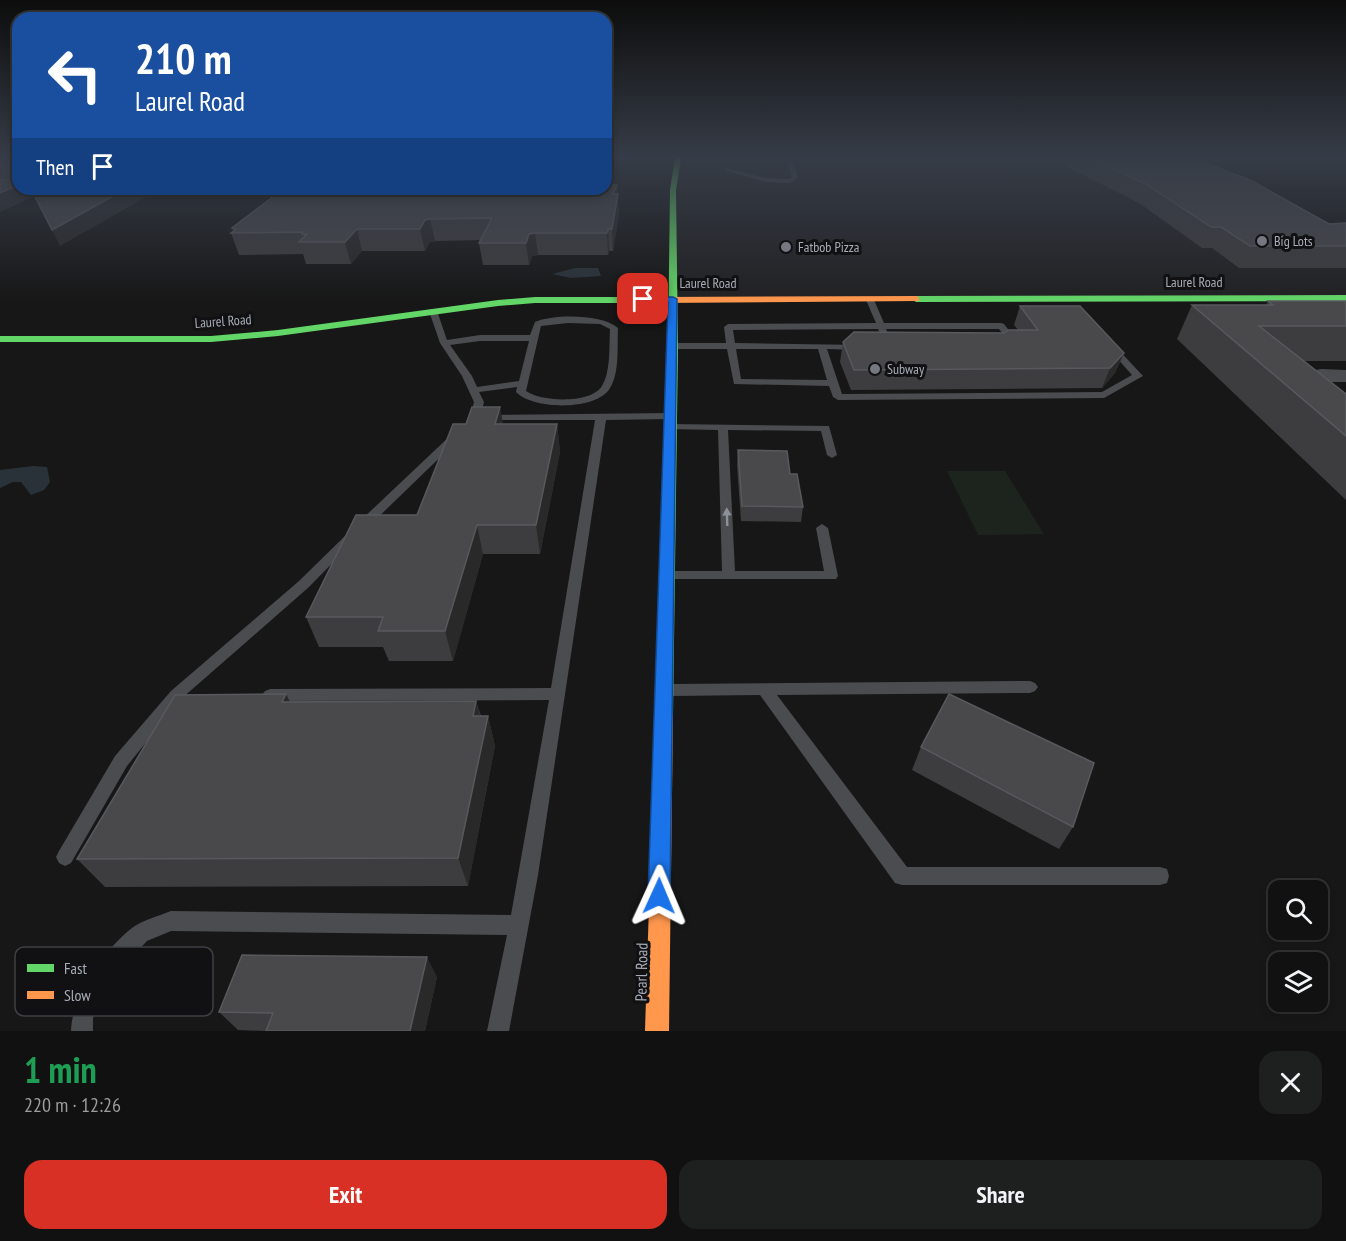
<!DOCTYPE html>
<meta charset="utf-8">
<style>
:root{--surface:#111;--page:#1e1f1f;--text:#f1f3f6;--muted:#9c9d9f;--line:#303131;--accent:#d93025}
body{margin:0;font-family:"PT Sans Narrow",sans-serif;background:var(--page);color:var(--text);height:100vh;display:flex;flex-direction:column;font-size:22px;white-space:nowrap}
*{box-sizing:border-box;margin:0}
p{font-size:20px;color:var(--muted)}
.icon{flex:none;width:33px;height:33px;fill:none;stroke:currentColor;stroke-width:2;stroke-linecap:round;stroke-linejoin:round}
.map{position:relative;height:1031px;overflow:hidden}
.side{display:flex;flex-direction:column;background:var(--surface);flex:1}
.side>*{flex:none}
.hud{position:absolute;left:12px;top:12px;width:600px;height:183px;border-radius:18px;box-shadow:0 3px 9px #0003,0 0 0 2px var(--line);background:#1a4fa0;color:#fff;overflow:hidden}
.controls{position:absolute;left:1268px;top:880px;display:grid;gap:12px}
.controls a{display:grid;place-items:center;width:60px;height:60px;border-radius:12px;background:var(--surface);box-shadow:0 3px 9px #0003,0 0 0 2px var(--line);font-size:30px}
.pin{position:absolute;display:grid;place-items:center;width:51px;height:51px;color:#fff;margin:-26px;border-radius:12px;box-shadow:0 3px 9px #0006}
.me{position:absolute;width:66px;margin:-33px;rotate:1deg;stroke-linejoin:round;filter:drop-shadow(0 0 4px #0008)}
.turn{display:flex;align-items:center;gap:21px;height:126px;padding:0 24px;font-size:27px}
.turn .icon{width:78px;height:78px;stroke-width:2.5}
.turn b{display:block;font-size:42px;line-height:51px}
.then{display:flex;align-items:center;height:57px;padding:0 24px;background:#0003;gap:12px;font-size:22px}
.round{display:grid;place-items:center;flex:none;width:63px;height:63px;border-radius:18px;background:var(--page)}
.head{display:flex;align-items:center;justify-content:space-between;height:102px;padding:0 24px}
h1{font-size:36px;font-weight:800;line-height:45px;color:#1e9e55}
.button{display:flex;gap:12px;margin-top:auto;padding:12px 24px}
.button a{flex:1;height:69px;border-radius:18px;background:var(--accent);color:#fff;font-size:24px;font-weight:800;line-height:69px;text-align:center}
.button a+a{background:var(--page);color:var(--text)}
.map>svg:first-child{display:block}
.built{fill:#212123}
.green{fill:#1d241e}
.water{fill:#2a3239}
.lines{fill:none;stroke-linecap:round;stroke-linejoin:round}
.lane{fill:#4b4c50;fill-rule:evenodd}
.street{fill:#4b4c50;fill-rule:evenodd}
.fast{fill:#63d668;fill-rule:evenodd}
.slow{fill:#ff974d;fill-rule:evenodd}
.wall{fill:#3d3d3f}
.shaded-wall{fill:#29292a}
.building{fill:#49494c;stroke:#58595d;stroke-width:1.5}
.oneway{fill:#8c9099}
.route{fill:#1a73e8;stroke:#114b97;stroke-width:1.5}
.poi-dot{fill:#757880;stroke:#111113;stroke-width:2}
.labels{text-anchor:middle;dominant-baseline:central;stroke-width:6;stroke-linejoin:round;paint-order:stroke}
.far-poi-label{font-size:14px;fill:#a8adb8;stroke:#111113;text-anchor:start}
.far-street-label{font-size:14px;fill:#a8adb8;stroke:#111113}
.street-label{font-size:16px;fill:#a8adb8;stroke:#111113}
.key{fill:#111113;stroke:#3e4045;stroke-width:1.5}
.key-label{font-size:16px;fill:#a8adb8}
</style>
<div class="map">
<svg width="1346" height="1031" viewBox="0 0 1346 1031">
<rect width="100%" height="100%" fill="#171717"/>
<!-- built -->
<path class="built" d="M677,158H1191L1346,235V298L673,299V190Z"/>
<!-- green -->
<path class="green" d="M947,471H1005L1044,534L978,535Z"/>
<!-- water -->
<g class="water">
<path d="M575,268H598L601,276L571,278L552,274Z"/>
<path d="M33,466L47,467L50,482L44,490L31,495L21,482H13L0,488V470Z"/>
</g>
<g class="lines">
<!-- lane -->
<g class="lane">
<path d="M785,158H791L798,177L790,183L765,182L724,170L727,168L765,178L789,179L792,177Z"/>
<path d="M867,298L874,300L884,323H1001L1004,324L1014,337L1003,346L999,343L1005,337L999,329H886L894,346L890,349L886,346L878,329L733,330L735,343L861,345V349L858,350L827,349L842,394L1102,392L1132,375L1108,348L1112,345L1115,346L1143,376L1104,398L838,400L833,397L829,386L734,384L727,349H673L669,346L673,343H726L724,327L728,324L876,323L866,300ZM736,349H818L827,380L741,379Z"/>
<path d="M430,309L437,311L447,340L480,335H530L535,322C554,314 602,314 618,328C617,346 620,372 610,388C597,411 533,410 516,392L517,387L479,392L484,402L481,415L671,413L676,416L671,419L606,420L538,875L509,1031H487L507,935L171,931L147,941L109,981L93,1018V1031H71C72,995 104,950 132,928C142,920 159,916 171,911L511,915L549,700L270,701L265,699L262,695L265,691L270,689L551,688L595,420H471L470,418L474,402L462,376L440,343L429,311ZM568,323L600,324L610,329C609,346 611,371 602,386C591,404 541,402 526,391L541,326ZM480,341H529L519,381L477,387L472,376L450,345Z"/>
<path d="M670,424L829,426L837,455L832,458L827,455L821,431L728,430L735,571H824L816,528L822,524L828,528L838,576L836,579H666L664,576L666,573L671,571H722L718,430L666,429L665,427L666,425Z"/>
<path d="M455,434L460,437L459,439L367,528H359L357,525L359,522L451,435Z"/>
<path d="M351,533L355,534L357,537L355,540L309,587L181,699L127,766L71,863L65,866L59,863L56,857L59,851L115,756L171,691L299,581L347,534Z"/>
<path d="M1030,681L1035,683L1038,687L1035,691L1030,693L777,695L907,867H1160L1167,869L1169,876L1167,883L1160,885H902L895,883L760,695L671,696L666,694L663,690L666,686L671,684Z"/>
</g>
<!-- street -->
<g class="street">
<path d="M105,189H230V190L224,194L111,193Z"/>
<path d="M1321,369L1346,370V382H1321L1310,385L1346,417V435L1338,433L1295,395L1289,384L1301,373Z"/>
</g>
<!-- fast -->
<g class="fast">
<path d="M675,158H681L676,190L678,346L673,715L670,720L664,722L658,720L655,715L668,346L670,190Z"/>
<path d="M1346,295V301L916,302L911,299L916,296Z"/>
<path d="M535,297H658L663,300L658,303H535L498,306L278,336L211,342H0V336H211L278,330L498,300Z"/>
</g>
<!-- slow -->
<g class="slow">
<path d="M916,296L919,297V301L658,303L653,300L658,297Z"/>
<path d="M664,708L670,710L673,715L669,1031H645L655,715L658,710Z"/>
</g>
</g>
<!-- wall -->
<g class="wall">
<path d="M0,158H18V185L0,193Z"/>
<path d="M1050,158H1193L1329,224L1346,223V268H1239L1212,248H1202L1139,203Z"/>
<path d="M617,185L619,214L613,251H609L608,255H538L532,256L529,265H483L479,243L481,240L435,241L430,242L425,251H362L351,264H306L303,254L239,255L231,233L233,231L232,228L406,192H450V195H501Z"/>
<path d="M1268,301H1346V361H1304L1346,394V500L1177,339L1192,305H1266Z"/>
<path d="M1020,306L1124,353L1115,373L1102,388L851,390L840,362L843,342L1004,333L1018,330L1014,325Z"/>
<path d="M503,424H557L560,452L540,554H483L453,661H389L383,647H319L306,617L417,515Z"/>
<path d="M738,450L790,474L803,507L801,522L741,521L737,465Z"/>
<path d="M290,701H476L481,716H488L495,746L468,886L105,887L77,859Z"/>
<path d="M921,747L1073,827L1059,849L912,770Z"/>
<path d="M437,977L425,1031H266L238,1030L219,1012Z"/>
</g>
<!-- shaded-wall -->
<g class="shaded-wall">
<path d="M18,185V189H31L35,196L0,212V193Z"/>
<path d="M617,185L619,214L613,251L612,229L613,194Z"/>
<path d="M126,189H145L148,196L60,246L52,230Z"/>
<path d="M396,189H405L407,197L394,192Z"/>
<path d="M430,219L435,241L430,242L425,251L420,229L425,220Z"/>
<path d="M357,229L362,251L351,264L345,242Z"/>
<path d="M608,229L609,251L608,255L607,233Z"/>
<path d="M535,233L538,255L532,256L529,265L526,243L529,234Z"/>
<path d="M1124,353L1115,373L1102,388L1110,368Z"/>
<path d="M500,407L505,435L495,424Z"/>
<path d="M557,424L560,452L540,554L536,525Z"/>
<path d="M477,525L483,554L453,661L445,631Z"/>
<path d="M286,694L301,724L282,702Z"/>
<path d="M476,701L484,731L473,716Z"/>
<path d="M488,716L495,746L468,886L458,858Z"/>
<path d="M427,957L437,977L425,1031H410Z"/>
</g>
<!-- building -->
<g class="building">
<path d="M0,158H18V172H13L10,168H0Z"/>
<path d="M1091,158H1193L1252,181L1329,224L1346,223V246H1250L1221,227H1211L1146,184Z"/>
<path d="M0,180H18V185L0,193Z"/>
<path d="M606,185H617L613,194H618L612,229H608L607,233H535L529,234L526,243H479L492,218L430,219L425,220L420,229H357L345,242H299L307,234H302L303,232L231,233L236,229L232,228L283,189H396L394,192H450L448,195H501L505,189H606Z"/>
<path d="M31,189H126L52,230Z"/>
<path d="M1268,301H1346V326H1259L1346,394V436L1192,305H1273Z"/>
<path d="M1020,306H1080L1124,353L1110,368L854,370L843,342L854,332L1004,333L1008,330H1038Z"/>
<path d="M472,407H500L495,424H557L536,525H477L445,631H378L383,617H306L356,515H417L453,424H466Z"/>
<path d="M738,450L787,451L790,474H797L803,507L742,506Z"/>
<path d="M286,694L282,702L476,701L473,716H488L458,858L77,859L175,695Z"/>
<path d="M949,694L1094,763L1073,827L921,747Z"/>
<path d="M242,955L427,957L410,1031H266L273,1013L219,1012Z"/>
</g>
<!-- one-way arrows -->
<defs><path id="oneway-solid" d="M-6-.8H1V-3.2L6.5 0L1 3.2V.8H-6Z" transform="scale(1.5)"/></defs>
<use class="oneway" href="#oneway-solid" transform="translate(727 517) rotate(-92)"/>
<!-- sky -->
<linearGradient id="sky" x2="0" y2="1"><stop stop-color="#0d0d0d"/><stop offset="0.52" stop-color="#363c47"/><stop offset="1" stop-color="#363c47" stop-opacity="0"/></linearGradient>
<rect width="1346" height="302" fill="url(#sky)"/>
<!-- route -->
<path class="route" d="M639,297H673L677,299L670,896L667,904L659,907L652,904L648,896L668,302H643L638,299Z"/>
<!-- markers -->
<g class="poi-dot">
<circle cx="1262" cy="241" r="6"/>
<circle cx="786" cy="247" r="6"/>
<circle cx="875" cy="369" r="6"/>
</g>
<g class="labels">
<!-- far-poi labels -->
<g class="far-poi-label">
<text x="1274" y="241">Big Lots</text>
<text x="798" y="247">Fatbob Pizza</text>
<text x="887" y="369">Subway</text>
</g>
<!-- far-street labels -->
<g class="far-street-label">
<text x="1194" y="282">Laurel Road</text>
<text x="708" y="283">Laurel Road</text>
<text transform="translate(223 321) rotate(-4)">Laurel Road</text>
</g>
<!-- street labels -->
<g class="street-label">
<text transform="translate(641 972) rotate(-89)">Pearl Road</text>
</g>
</g>
<!-- legend -->
<rect x="15" y="947" width="198" height="69" rx="9" class="key"/>
<rect x="27" y="964" width="27" height="8" fill="#63d668"/>
<rect x="27" y="991" width="27" height="8" fill="#ff974d"/>
<g class="key-label">
<text x="64" y="974">Fast</text>
<text x="64" y="1001">Slow</text>
</g>
</svg>
<div class="controls">
<a><svg class="icon" aria-label="search" viewBox="0 0 24 24"><circle cx="10" cy="10" r="6"/><path d="M15 15l6 6"/></svg></a>
<a><svg class="icon" aria-label="layers" viewBox="0 0 24 24"><path d="M12 4l9 5-9 5-9-5zM3 14l9 5 9-5"/></svg></a>
</div>
<div class="pin" style="left:643px;top:299px;background:#d93025"><svg class="icon" aria-label="arrive" viewBox="0 0 24 24"><path d="M6 21V4h12l-3 4 3 4H6"/></svg></div>
<svg class="me" style="left:659px;top:896px" viewBox="-20 -20 40 40"><path d="M0-17L14 15 0 8-14 15z" fill="#1a73e8" stroke="#fff" stroke-width="4"/></svg>
<div class="hud">
<div class="turn"><svg class="icon" aria-label="left" viewBox="0 0 24 24"><path d="M17 20v-9H6M10 6l-5 5 5 5"/></svg><div><b>210 m</b>Laurel Road</div></div>
<div class="then">Then<svg class="icon" aria-label="arrive" viewBox="0 0 24 24"><path d="M6 21V4h12l-3 4 3 4H6"/></svg></div>
</div>
</div>
<section class="side">
<div class="head"><div><h1>1 min</h1><p>220 m · 12:26</p></div><a class="round"><svg class="icon" aria-label="close" viewBox="0 0 24 24"><path d="M6 6l12 12M18 6L6 18"/></svg></a></div>
<div class="button"><a>Exit</a><a>Share</a></div>
</section>
